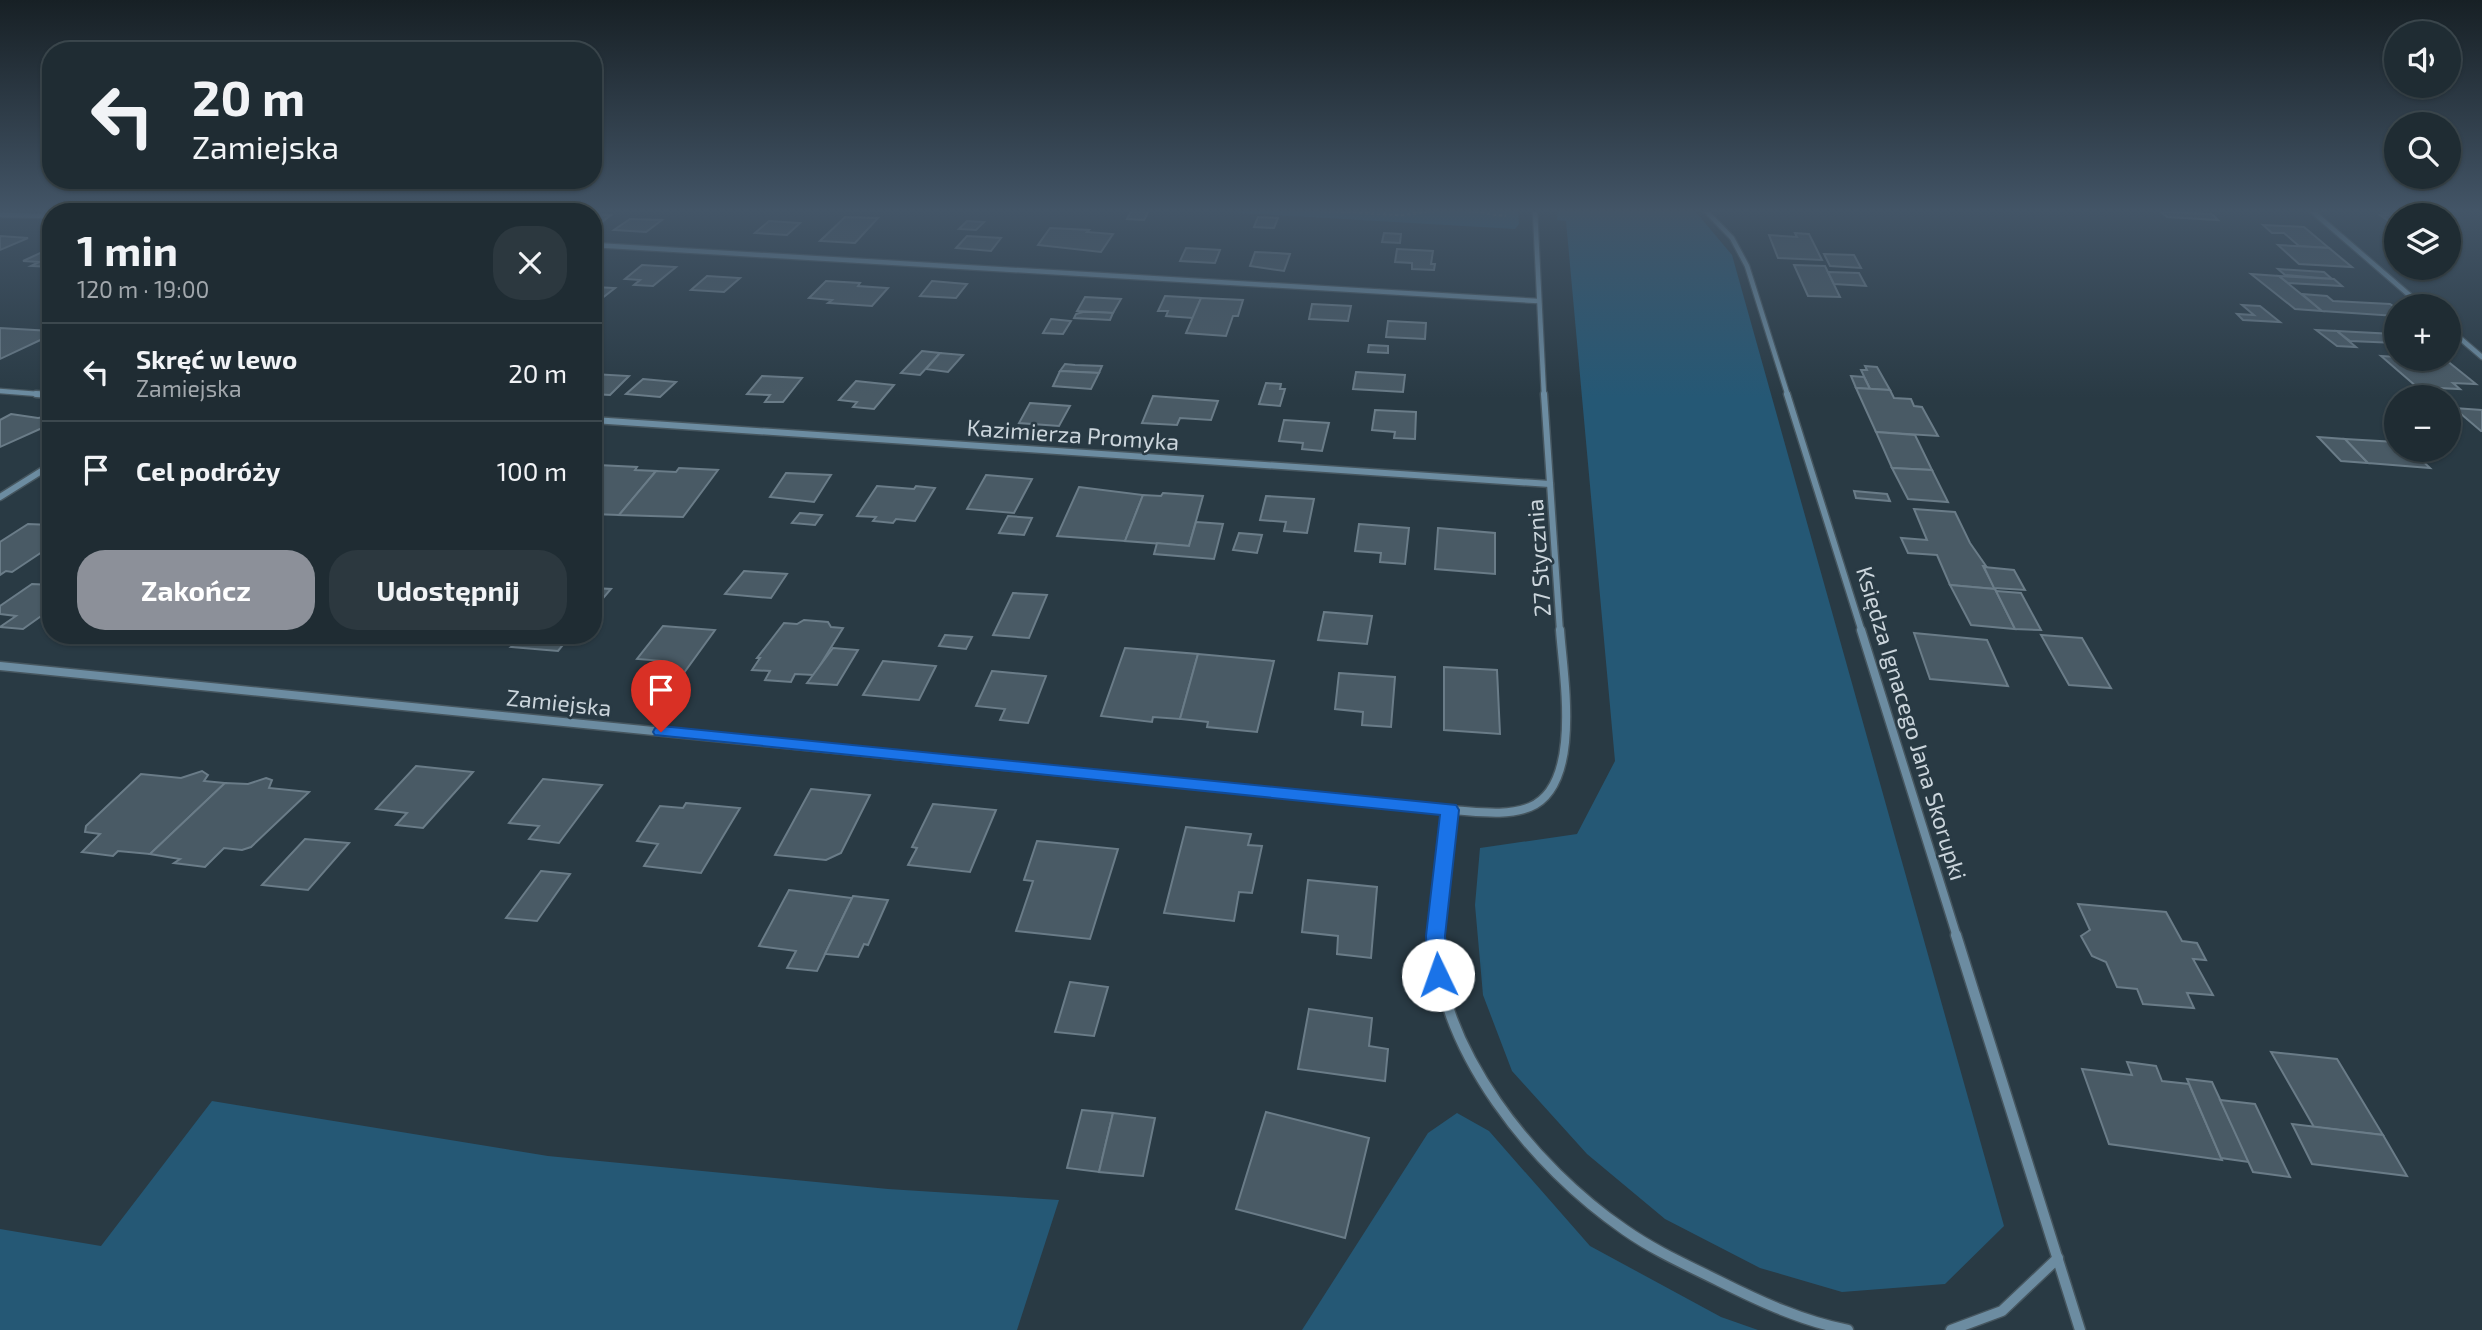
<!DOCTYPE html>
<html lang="pl">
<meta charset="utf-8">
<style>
:root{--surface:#1f2c33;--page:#2c383f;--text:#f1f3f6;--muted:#a1a7ac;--line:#3c484e;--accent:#8c9099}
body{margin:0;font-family:"Exo 2",sans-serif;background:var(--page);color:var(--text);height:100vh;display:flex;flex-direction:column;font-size:26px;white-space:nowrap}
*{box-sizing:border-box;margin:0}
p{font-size:23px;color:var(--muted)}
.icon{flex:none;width:38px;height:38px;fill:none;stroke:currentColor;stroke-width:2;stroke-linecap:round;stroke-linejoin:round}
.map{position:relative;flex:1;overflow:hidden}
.drawer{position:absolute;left:42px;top:203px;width:560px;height:441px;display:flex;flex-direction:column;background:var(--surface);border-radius:28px;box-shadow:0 2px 5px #0004,0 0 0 2px var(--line)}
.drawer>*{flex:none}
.guide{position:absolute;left:42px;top:42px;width:560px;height:147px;border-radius:28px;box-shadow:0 2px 5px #0004,0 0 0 2px var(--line);background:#1f2c33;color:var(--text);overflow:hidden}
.tools{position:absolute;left:2384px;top:21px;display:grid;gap:14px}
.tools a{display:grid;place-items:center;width:77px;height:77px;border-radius:50%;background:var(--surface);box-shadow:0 2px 5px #0004,0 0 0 2px var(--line);font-size:35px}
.pin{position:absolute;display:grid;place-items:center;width:60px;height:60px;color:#fff;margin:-72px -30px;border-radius:50% 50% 50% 0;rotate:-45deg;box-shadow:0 0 7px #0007}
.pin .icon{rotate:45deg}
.me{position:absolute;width:77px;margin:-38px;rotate:357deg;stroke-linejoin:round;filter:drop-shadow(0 0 5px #0008)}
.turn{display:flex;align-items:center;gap:24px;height:147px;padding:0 35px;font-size:32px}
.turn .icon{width:91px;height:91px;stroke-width:2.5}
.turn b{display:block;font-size:49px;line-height:60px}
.round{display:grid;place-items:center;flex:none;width:74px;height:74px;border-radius:28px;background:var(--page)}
.summary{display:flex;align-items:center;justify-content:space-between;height:119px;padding:0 35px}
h1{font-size:42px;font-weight:700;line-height:52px}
.button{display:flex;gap:14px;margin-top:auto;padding:14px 35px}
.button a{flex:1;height:80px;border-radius:28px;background:var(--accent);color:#fff;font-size:28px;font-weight:700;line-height:80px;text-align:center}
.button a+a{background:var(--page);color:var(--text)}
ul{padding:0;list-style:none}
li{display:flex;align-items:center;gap:21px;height:98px;padding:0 35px;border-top:2px solid var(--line)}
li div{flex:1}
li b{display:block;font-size:26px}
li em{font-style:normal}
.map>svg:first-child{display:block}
.green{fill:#255875}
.building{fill:#495a65;stroke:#6a7c88;stroke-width:2}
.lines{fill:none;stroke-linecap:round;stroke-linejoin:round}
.street-far3-casing{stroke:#46565f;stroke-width:7}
.street-far2-casing{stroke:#46565f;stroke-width:9}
.street-far1-casing{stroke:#46565f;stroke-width:11}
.street-casing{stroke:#46565f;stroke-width:13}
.path{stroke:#65737c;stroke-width:2.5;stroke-dasharray:3.5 2.5;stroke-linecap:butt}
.street-far3{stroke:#6c8ca1;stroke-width:4.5}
.street-far2{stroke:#6c8ca1;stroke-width:6}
.street-far1{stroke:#6c8ca1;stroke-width:8}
.street{stroke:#6c8ca1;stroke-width:10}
.route{fill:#1a73e8;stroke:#114b97;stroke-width:2}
.labels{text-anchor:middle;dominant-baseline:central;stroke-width:5;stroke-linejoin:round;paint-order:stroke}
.street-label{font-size:23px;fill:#cbd5dc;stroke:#293a44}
</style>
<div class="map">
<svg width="2482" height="1330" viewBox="0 0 2482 1330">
<rect width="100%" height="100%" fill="#293a44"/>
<!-- green -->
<g class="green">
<path d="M1208,211H1518L1519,224L1515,229Z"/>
<path d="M1558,211H1695L1732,255L2004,1226L1945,1284L1842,1292L1760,1268L1665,1219L1587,1154L1512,1071L1483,995L1475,905L1480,848L1577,834L1615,761L1566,221L1557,220Z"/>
<path d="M212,1101L548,1156L888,1189L1059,1200L1017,1330H0V1229L101,1246Z"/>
<path d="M1457,1113L1489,1131L1590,1246L1721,1317L1758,1330H1302L1428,1133Z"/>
</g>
<!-- building -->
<g class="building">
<path d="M1131,211H1149L1144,220L1127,219Z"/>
<path d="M2161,212L2212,214L2218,220L2167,217Z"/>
<path d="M2381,212L2398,215L2396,226L2380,215H2386Z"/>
<path d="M593,214L611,215L593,229Z"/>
<path d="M845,217L878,218L855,243L820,241Z"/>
<path d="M1258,217L1278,218L1274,228L1254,227Z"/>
<path d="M630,219L662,220L646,232L614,230Z"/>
<path d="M769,221L800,223L787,235L755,233Z"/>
<path d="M967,221L984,222L976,230L959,229Z"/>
<path d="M2263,225L2304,227L2329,248L2299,246L2284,233H2272Z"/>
<path d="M1050,228L1089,230L1087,232L1113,234L1101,252L1038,245Z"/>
<path d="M1384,233L1401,234L1400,243L1382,242Z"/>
<path d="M1795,233L1809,234L1822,260L1778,258L1769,235L1797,237Z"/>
<path d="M0,236L28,238L0,250Z"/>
<path d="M967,236L1001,238L991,251L956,248Z"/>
<path d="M2278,245L2329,248L2352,267L2299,264Z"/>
<path d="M51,248V267L31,266L39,262L23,261Z"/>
<path d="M1186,248L1220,250L1215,263L1180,261Z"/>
<path d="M1397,249L1433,251L1431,264H1435L1434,270L1412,269V263L1395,262Z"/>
<path d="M1255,252L1276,253L1290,254L1284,271L1250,266Z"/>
<path d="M1824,254L1854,255L1861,268L1830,266Z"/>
<path d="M642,265L676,267L653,286L634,285L640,280L625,279Z"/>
<path d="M1794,265L1825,266L1840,297L1808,296Z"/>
<path d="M2278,269L2324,272L2332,279L2285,275Z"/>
<path d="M1828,272L1859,273L1866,286L1834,284Z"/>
<path d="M2251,274L2279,276L2322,311L2295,309Z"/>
<path d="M707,276L740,278L724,292L691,290Z"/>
<path d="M2279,276L2334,279L2342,286L2288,283Z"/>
<path d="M826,281L860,283L858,286L888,288L872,306L828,303L832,300L809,298Z"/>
<path d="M932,281L967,284L956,298L920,296Z"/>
<path d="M595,287L615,288L601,299H593Z"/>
<path d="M2302,294L2327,296L2333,301L2390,304L2396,308V316L2322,311Z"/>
<path d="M1165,296L1201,298L1193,318L1166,316L1168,311H1158Z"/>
<path d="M1085,297L1121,299L1113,313L1077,311Z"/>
<path d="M1201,298L1243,300L1238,316H1233L1226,336L1186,333Z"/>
<path d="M1312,304L1351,306L1348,321L1309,319Z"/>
<path d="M2242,305L2260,306L2280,322L2243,320L2237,314L2254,315Z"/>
<path d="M1083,312H1095L1113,313L1110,320L1074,318L1076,314Z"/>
<path d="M1051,319L1071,321L1063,334L1043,333Z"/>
<path d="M1388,321L1426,323L1425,339L1386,337Z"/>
<path d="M0,328L51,331V335L0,359Z"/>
<path d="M2316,330L2337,331L2356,347L2337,346Z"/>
<path d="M2337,331L2394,334L2396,343L2350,341Z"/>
<path d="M1369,345L1388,346V353L1368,352Z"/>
<path d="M922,351L940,353L920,375L901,373Z"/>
<path d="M940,353L963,355L948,372L926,369Z"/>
<path d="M2381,356L2446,360L2476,384L2453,383L2460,389L2417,387Z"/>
<path d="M1065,364L1075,365L1102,366L1099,373L1060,371Z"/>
<path d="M1865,366L1877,367L1890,390L1870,389L1861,370H1867Z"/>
<path d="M1060,371L1099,373L1091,389L1053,386Z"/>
<path d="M1356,372L1405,375L1403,392L1353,389Z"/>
<path d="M593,374L629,376L610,395L593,394Z"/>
<path d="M762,376L802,378L783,402H765L770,395L747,394Z"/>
<path d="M1851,376L1864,377L1870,389L1856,388Z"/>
<path d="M643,379L676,382L660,397L626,394Z"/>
<path d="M856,381L894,385L874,409L853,407L857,402L839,400Z"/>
<path d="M1266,383L1281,384L1280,389H1285L1280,406L1259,404Z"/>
<path d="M1856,388L1890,390L1894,398L1911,399L1914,406L1922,407L1938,436L1876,432Z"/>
<path d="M1153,396L1218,401L1211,420L1180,418L1177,425L1142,423Z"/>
<path d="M1030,403L1070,406L1059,426L1019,423Z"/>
<path d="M2454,408L2482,410V431H2481Z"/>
<path d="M1375,410L1416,412L1415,439L1394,438L1395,432L1372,430Z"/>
<path d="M11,414L38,418L51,416V424L0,447V420Z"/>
<path d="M1284,420L1329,423L1322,451L1302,449L1303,443L1279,441Z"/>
<path d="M1876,432L1915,435L1932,470L1892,468Z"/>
<path d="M2318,437L2345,439L2368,463L2341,461Z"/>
<path d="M2345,439L2396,442V450H2411L2430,468L2368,463Z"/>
<path d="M598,465L637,467L635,470L656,471L619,515L593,514V471Z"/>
<path d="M679,468L718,470L683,517L619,515L656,471L676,472Z"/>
<path d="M1892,468L1932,470L1948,502L1908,499Z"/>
<path d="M786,473L831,475L814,502L770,497Z"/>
<path d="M986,475L1032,479L1014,513L967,509Z"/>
<path d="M877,486L914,489L916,486L935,488L915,521L896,519L893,523L873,521L876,517L857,516Z"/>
<path d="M1079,487L1143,495L1125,541L1057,536Z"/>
<path d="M1854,491L1887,494L1890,501L1856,498Z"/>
<path d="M1163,493L1203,496L1189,546L1125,541L1143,495L1161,496Z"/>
<path d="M1266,496L1314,499L1307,533L1284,531L1286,522L1260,520Z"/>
<path d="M1914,509L1955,512L1970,543L1986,566H1983L1995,589L1950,585L1937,555L1908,553L1901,538L1927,540Z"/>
<path d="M800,513L822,515L815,525L792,523Z"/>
<path d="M1008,516L1032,518L1024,535L999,533Z"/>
<path d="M1196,522L1223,524L1214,559L1154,554L1157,543L1189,546Z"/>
<path d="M28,524L51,525V546L12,572L6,571L0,575V542Z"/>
<path d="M1359,524L1409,528L1405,564L1380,562L1381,553L1355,551Z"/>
<path d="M1438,528L1495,533V574L1435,569Z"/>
<path d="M1239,533L1262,535L1257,553L1233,550Z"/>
<path d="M1984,567L2014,570L2025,590L1994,588Z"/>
<path d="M744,571L787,574L771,598L725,594Z"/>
<path d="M32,584L51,585V609L23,629L0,627L16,616L0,614V606Z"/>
<path d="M1950,585L1995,589L2015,629L1971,625Z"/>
<path d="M593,588L611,589L593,610Z"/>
<path d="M1996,591L2021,593L2041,630L2015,629Z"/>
<path d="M1013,593L1047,595L1029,638L993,635Z"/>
<path d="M1324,612L1372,616L1367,644L1318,640Z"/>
<path d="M804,620L828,622L831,627L843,628L814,675L795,674L791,682L765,680L770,671L752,670L760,658H757L784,623L797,624Z"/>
<path d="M663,626L715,630L681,677L654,675L664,661L637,659Z"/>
<path d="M1914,633L1987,640L2008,686L1930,679Z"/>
<path d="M423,635H496L491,641L467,639L463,643L419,639Z"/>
<path d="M496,635H571L558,651L511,647L516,643L491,641Z"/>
<path d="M945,635L972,637L966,649L939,646Z"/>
<path d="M2041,635L2082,638L2111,688L2069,685Z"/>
<path d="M833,648L858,650L837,685L807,683Z"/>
<path d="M1125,648L1198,654L1180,719L1153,717L1152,722L1101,716Z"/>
<path d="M1198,654L1274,661L1257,732L1207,727L1208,722L1180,719Z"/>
<path d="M883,661L936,666L919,700L863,695Z"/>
<path d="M1444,667L1497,670L1500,734L1444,730Z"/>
<path d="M992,671L1046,676L1028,723L1000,720L1005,709L976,706Z"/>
<path d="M1339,673L1395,677L1391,727L1362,725L1363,712L1335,709Z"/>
<path d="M416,766L473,772L423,828L396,825L407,813L376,809Z"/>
<path d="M202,771L208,775L204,781L225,783L150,854L118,851L113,856L82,852L100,834L85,832L86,826L141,774L181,778Z"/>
<path d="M266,778L272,780L269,788L309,792L251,847L242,850L224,848L205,867L174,863L180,859L150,854L225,783L248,784Z"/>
<path d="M543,779L602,785L559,843L529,839L539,826L509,823Z"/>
<path d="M811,789L870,795L841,853L826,860L775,855Z"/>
<path d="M686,803L740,808L701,873L644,866L658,844L637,841L660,806L683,808Z"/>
<path d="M933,804L996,810L970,872L908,865L917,848L912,847Z"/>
<path d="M1186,827L1251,834L1248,845L1262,846L1252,893L1239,892L1234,921L1164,913Z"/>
<path d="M305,839L349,843L308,890L262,885Z"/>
<path d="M1037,841L1118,849L1090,939L1016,931L1033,881L1024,880Z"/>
<path d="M541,871L570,874L537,921L506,918Z"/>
<path d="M1308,880L1377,887L1371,958L1337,954L1338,936L1302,932Z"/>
<path d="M789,890L852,898L817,971L787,968L796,951L759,946Z"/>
<path d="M853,896L888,900L868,945L864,944L858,957L825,954Z"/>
<path d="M2078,904L2166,912L2182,941L2197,943L2206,960L2193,959L2213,995L2187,993L2194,1008L2143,1004L2137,989L2117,987L2106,962L2092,956L2081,936L2090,930Z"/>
<path d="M1070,982L1108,987L1094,1036L1055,1032Z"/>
<path d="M1309,1009L1372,1018L1369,1046L1388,1049L1385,1081L1298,1069Z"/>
<path d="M2271,1052L2337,1059L2383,1135L2314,1127Z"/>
<path d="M2127,1062L2156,1066L2162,1081L2189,1084L2222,1160L2109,1144L2082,1069L2132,1075Z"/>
<path d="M2187,1079L2212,1082L2249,1162L2221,1158Z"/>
<path d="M2220,1100L2255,1104L2290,1177L2253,1172Z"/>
<path d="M1082,1110L1113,1113L1099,1172L1067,1168Z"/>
<path d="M1266,1112L1369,1138L1345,1238L1236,1209Z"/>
<path d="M1113,1113L1155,1118L1143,1176L1099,1172Z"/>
<path d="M2292,1124L2383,1135L2407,1176L2312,1164Z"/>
</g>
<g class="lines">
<defs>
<g id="street-far3">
<path d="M1535,211L1544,396"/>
<path d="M1706,211L1732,238L1747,266L1788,396"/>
<path d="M2312,211L2422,306"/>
<path d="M0,215L51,216"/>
<path d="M593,245L1538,301"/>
<path d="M2448,328L2482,357"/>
<path d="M0,391L51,395"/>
</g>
<g id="street-far2">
<path d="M36,394L51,395"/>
<path d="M1544,394L1560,632"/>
<path d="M1787,394L1862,632"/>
<path d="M593,420L1550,484"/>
<path d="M0,497L51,465"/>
</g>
<g id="street-far1">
<path d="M1861,630L1957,937"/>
<path d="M0,666L1449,810C1475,811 1505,817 1530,807C1583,785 1563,675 1560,630"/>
<path d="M1435,937L1438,892L1449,810"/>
</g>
<g id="street">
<path d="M1435,935C1438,1050 1533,1167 1625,1230C1655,1251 1687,1265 1719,1281C1761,1302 1802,1321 1848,1330"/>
<path d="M1956,935L2080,1330"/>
<path d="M1951,1330L2002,1311L2058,1258"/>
</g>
</defs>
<!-- street-far3 casing -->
<use href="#street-far3" class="street-far3-casing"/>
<!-- street-far2 casing -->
<use href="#street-far2" class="street-far2-casing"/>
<!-- street-far1 casing -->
<use href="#street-far1" class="street-far1-casing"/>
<!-- street casing -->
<use href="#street" class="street-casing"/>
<!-- path -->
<g class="path">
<path d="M1323,211L1402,215L1433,211"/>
<path d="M1469,211L1506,216"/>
</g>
<!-- street-far3 -->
<use href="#street-far3" class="street-far3"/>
<!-- street-far2 -->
<use href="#street-far2" class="street-far2"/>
<!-- street-far1 -->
<use href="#street-far1" class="street-far1"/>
<!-- street -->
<use href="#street" class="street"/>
</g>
<!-- sky -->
<linearGradient id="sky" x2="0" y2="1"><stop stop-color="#172025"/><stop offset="0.53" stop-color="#435567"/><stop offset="1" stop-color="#435567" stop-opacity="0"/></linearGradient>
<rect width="2482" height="398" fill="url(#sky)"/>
<!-- route -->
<path class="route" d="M661,726L1456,805L1459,810L1445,936L1448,975L1445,981L1438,983L1431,981L1428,975L1426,936L1440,815L655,735L653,732L655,728Z"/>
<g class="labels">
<!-- street labels -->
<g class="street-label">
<text transform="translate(1073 434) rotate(4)">Kazimierza Promyka</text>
<text transform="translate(1538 558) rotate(-94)">27 Stycznia</text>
<text transform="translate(559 702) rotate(6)">Zamiejska</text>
<text transform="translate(1912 723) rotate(73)">Księdza Ignacego Jana Skorupki</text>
</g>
</g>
</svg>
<div class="tools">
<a><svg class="icon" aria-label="sound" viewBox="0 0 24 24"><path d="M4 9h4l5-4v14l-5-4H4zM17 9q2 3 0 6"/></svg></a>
<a><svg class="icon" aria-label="search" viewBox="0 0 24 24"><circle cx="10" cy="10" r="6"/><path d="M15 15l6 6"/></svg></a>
<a><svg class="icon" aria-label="layers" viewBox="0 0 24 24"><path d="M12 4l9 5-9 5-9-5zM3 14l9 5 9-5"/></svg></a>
<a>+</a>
<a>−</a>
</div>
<div class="pin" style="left:661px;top:732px;background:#d93025"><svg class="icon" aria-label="arrive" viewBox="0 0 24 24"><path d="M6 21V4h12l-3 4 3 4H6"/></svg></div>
<svg class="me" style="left:1438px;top:975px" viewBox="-20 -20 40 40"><circle r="19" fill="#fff"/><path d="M0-13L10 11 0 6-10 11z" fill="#1a73e8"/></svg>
<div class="guide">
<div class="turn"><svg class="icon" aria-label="left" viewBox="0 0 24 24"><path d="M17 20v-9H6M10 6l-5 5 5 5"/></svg><div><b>20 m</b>Zamiejska</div></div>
</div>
<section class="drawer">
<div class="summary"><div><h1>1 min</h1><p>120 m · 19:00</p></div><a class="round"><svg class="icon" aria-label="close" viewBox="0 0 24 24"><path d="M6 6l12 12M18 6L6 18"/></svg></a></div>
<ul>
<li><svg class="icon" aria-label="left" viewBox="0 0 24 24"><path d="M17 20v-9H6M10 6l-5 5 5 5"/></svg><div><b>Skręć w lewo</b><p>Zamiejska</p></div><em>20 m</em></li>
<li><svg class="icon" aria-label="arrive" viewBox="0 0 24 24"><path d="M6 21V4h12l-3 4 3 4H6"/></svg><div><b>Cel podróży</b></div><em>100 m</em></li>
</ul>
<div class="button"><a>Zakończ</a><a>Udostępnij</a></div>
</section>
</div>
